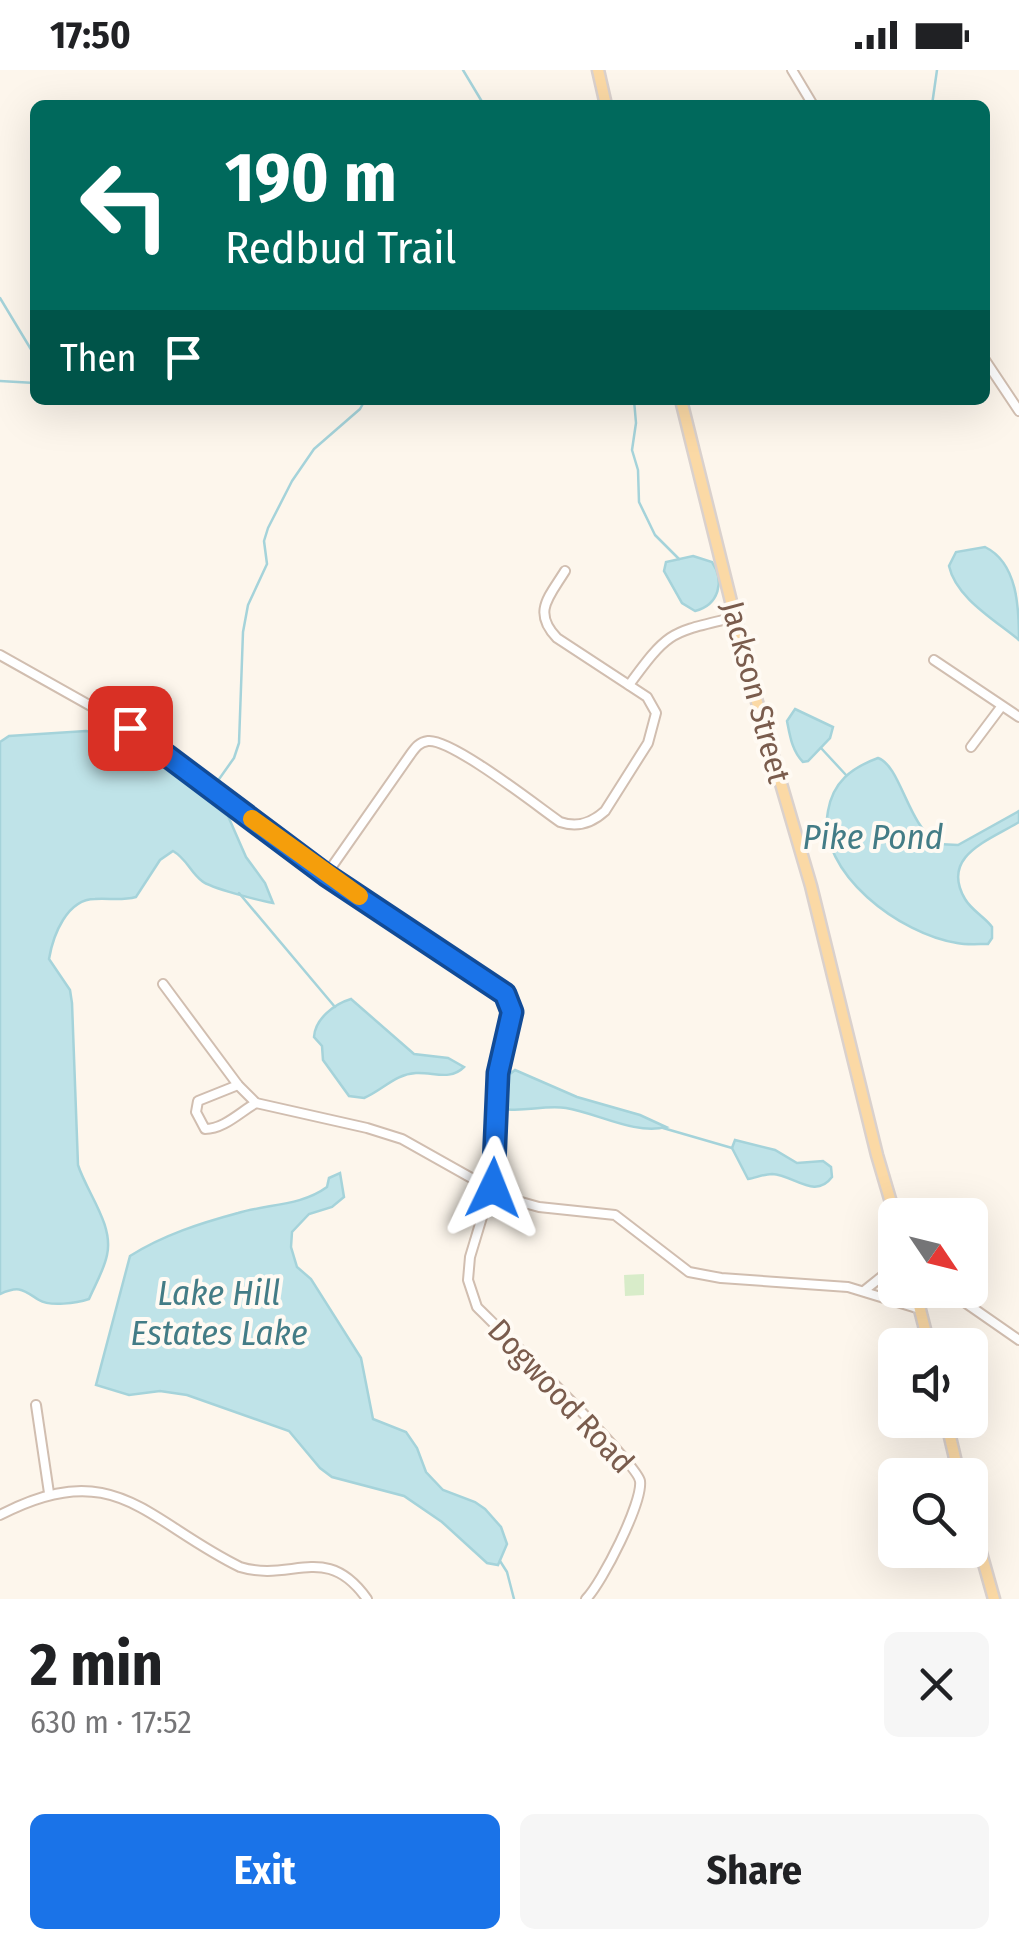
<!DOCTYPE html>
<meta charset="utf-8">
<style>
:root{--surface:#fff;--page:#f6f6f6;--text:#202124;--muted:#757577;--accent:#1a73e8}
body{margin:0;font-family:"Fira Sans Condensed",sans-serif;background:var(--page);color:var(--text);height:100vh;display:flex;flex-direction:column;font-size:38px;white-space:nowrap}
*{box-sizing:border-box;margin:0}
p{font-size:32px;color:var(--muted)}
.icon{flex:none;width:55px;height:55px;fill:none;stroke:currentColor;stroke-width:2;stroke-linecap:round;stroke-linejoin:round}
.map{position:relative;height:1529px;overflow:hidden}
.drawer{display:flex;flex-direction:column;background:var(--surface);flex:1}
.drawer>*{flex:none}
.hud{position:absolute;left:30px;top:30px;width:960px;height:305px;border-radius:15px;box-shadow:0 10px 40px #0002;background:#00695c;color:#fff;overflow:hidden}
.needle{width:65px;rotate:125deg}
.buttons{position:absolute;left:878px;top:1128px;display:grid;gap:20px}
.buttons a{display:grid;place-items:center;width:110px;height:110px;border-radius:15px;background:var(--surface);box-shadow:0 10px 40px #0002;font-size:50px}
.pin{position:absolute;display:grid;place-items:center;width:85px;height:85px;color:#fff;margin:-42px;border-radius:20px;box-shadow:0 5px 15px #0006}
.me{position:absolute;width:110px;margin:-55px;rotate:2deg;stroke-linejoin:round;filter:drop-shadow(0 0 8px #0008)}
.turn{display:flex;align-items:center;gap:35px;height:210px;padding:0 30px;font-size:45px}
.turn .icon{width:130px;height:130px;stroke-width:2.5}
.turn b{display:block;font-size:70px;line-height:85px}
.then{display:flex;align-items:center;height:95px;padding:0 30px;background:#0003;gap:20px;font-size:38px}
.round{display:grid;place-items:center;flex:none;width:105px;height:105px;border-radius:15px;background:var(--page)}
.summary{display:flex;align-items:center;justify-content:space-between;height:170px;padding:0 30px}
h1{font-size:60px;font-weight:700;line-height:75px}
.button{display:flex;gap:20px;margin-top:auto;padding:20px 30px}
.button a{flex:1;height:115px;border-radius:15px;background:var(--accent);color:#fff;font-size:40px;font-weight:700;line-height:115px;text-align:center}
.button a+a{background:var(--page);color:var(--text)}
.status{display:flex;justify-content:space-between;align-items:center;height:70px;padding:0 50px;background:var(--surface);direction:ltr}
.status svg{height:28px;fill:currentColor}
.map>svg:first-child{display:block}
.green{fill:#d8ecc9}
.water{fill:#bfe3e8;stroke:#a5d3da;stroke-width:2.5}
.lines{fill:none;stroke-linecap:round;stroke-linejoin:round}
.stream{stroke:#a5d3da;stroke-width:2.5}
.minor-casing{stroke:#d1beb0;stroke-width:12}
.major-casing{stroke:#dad1cd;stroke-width:15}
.minor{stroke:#fff;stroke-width:8}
.major{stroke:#fbd9a5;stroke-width:10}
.route-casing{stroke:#114b97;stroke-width:25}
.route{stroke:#1a73e8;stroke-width:18}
.slow{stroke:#f59e0b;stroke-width:18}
.labels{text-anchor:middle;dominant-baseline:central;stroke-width:8;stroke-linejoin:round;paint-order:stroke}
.street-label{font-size:32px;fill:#7a5c4d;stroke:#fffaf3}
.water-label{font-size:35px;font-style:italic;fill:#437c86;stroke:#fffaf3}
</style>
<div class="status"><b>17:50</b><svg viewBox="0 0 49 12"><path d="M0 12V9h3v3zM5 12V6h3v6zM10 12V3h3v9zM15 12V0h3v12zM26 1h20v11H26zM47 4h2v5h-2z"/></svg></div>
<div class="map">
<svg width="1019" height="1529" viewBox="0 0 1019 1529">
<rect width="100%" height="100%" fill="#fdf6ec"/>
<!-- green -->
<path class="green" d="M644,1204V1225L625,1226L624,1205Z"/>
<!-- water -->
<g class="water">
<path d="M985,477C1018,493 1019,539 1019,570C995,550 956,528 949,496L956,482Z"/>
<path d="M693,486L712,492C725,511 719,535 695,541L682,533L664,501L666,492Z"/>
<path d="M795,639L833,657L830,668L808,691L803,692C792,681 790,666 787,651Z"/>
<path d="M86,661L116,666L137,676L228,746L246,787L265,813L273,833C261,831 210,818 202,811C190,802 187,789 173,781L160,790L136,827C121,831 110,828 95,829C67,829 53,865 49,889L70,920L72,933L78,1095C87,1123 114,1155 107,1185C104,1200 95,1215 89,1229C77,1233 50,1237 39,1230C23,1220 20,1215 0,1224V672L9,666Z"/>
<path d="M878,688C901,696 907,754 938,774L958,775L1019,741V752C988,771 940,786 965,829C972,841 985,847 992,857V868L988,874C978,874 966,875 957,873C902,865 816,803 828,741C833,712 851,698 878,688Z"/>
<path d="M351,929L414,984L448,988L464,997C450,1011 434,1002 416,1003C395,1004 383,1020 364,1028L349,1026L323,990L322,976L314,967C315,949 334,934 351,929Z"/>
<path d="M515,1000L577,1027L640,1045L666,1057C635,1065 597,1043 566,1038C544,1035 525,1042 504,1039L505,1008Z"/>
<path d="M735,1070L775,1080L797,1093L823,1091L831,1097L832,1107C815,1130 794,1105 772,1104C764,1104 755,1108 748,1109L732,1078Z"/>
<path d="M340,1103L344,1127L332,1137L309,1144L292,1162L291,1177L297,1197L311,1209L361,1288L373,1349L406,1362L417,1378L426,1402L443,1420L475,1432L485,1439L501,1457L507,1474L498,1495L487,1493L442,1452L404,1426L332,1407L320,1398L289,1361L187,1325L160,1321L129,1325L96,1315L130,1186C163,1165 201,1153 238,1143C268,1134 301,1136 327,1117L329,1108Z"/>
</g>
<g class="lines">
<!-- stream -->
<g class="stream">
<path d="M463,0L484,35"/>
<path d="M932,35L937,0"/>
<path d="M0,228L35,286"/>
<path d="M0,311L35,313"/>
<path d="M634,330L636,353L632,380L638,400L639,432L655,465L679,489"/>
<path d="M821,678L846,705"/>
<path d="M217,712L234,688L239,673L243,562L248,535L267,494L264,471L268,458L292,411L314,379L360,339L365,330"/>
<path d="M239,823L335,937"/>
<path d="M663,1058L732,1078"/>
<path d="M500,1491L507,1502L514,1529"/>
</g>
<defs>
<g id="minor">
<path d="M792,0L813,35"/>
<path d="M985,290L1019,341"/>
<path d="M0,585L146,667L326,805L505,924L511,943L498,1003L495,1104L470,1187L468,1210L477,1237C500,1260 637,1393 640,1411C643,1432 602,1513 586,1529"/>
<path d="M934,590L1019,647"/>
<path d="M629,615C670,559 670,563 736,547"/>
<path d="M971,677L1001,637"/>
<path d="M326,805L410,685C415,678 419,672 428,671C451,668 537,736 560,752C578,758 592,753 605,741L648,673L656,643L647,627L557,568C532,542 549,527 565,501"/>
<path d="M163,914L238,1015L256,1033L367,1058L402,1069L507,1128L539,1137L615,1145L689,1202L721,1208L848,1217L920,1239"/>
<path d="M238,1015L198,1031L196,1042L205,1059C224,1059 240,1042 256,1033"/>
<path d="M865,1220L895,1196"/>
<path d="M947,1220L1019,1270"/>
<path d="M36,1335L49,1423"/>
<path d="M0,1445C115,1385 146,1451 240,1497C292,1513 326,1471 367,1529"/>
</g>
<g id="major">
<path d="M598,0L606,35"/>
<path d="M681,330L750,608L811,816L877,1085L895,1146"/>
<path d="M915,1220L929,1275"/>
<path d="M946,1350L959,1405"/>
<path d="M970,1444L994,1529"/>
</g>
</defs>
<!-- minor casing -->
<use href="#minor" class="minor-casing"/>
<!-- major casing -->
<use href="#major" class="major-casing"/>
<!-- minor -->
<use href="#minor" class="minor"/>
<!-- major -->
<use href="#major" class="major"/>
</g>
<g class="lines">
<defs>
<path id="route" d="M130,658L326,805L505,924L512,942L498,1003L493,1118"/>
</defs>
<!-- route casing -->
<use href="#route" class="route-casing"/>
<!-- route -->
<use href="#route" class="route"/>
<!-- slow -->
<path class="slow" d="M252,749L359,826"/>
</g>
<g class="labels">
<!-- street labels -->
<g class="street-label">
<text transform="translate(756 622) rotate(75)">Jackson Street</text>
<text transform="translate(561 1326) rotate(47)">Dogwood Road</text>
</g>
<!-- water labels -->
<g class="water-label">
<text x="873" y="767">Pike Pond</text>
<text x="219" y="1223">Lake Hill<tspan x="219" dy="40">Estates Lake</tspan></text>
</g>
</g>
</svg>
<div class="buttons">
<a><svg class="needle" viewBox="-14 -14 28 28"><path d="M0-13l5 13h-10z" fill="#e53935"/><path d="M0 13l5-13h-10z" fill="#757577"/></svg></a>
<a><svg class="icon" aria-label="sound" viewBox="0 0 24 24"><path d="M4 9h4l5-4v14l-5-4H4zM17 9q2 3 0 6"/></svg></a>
<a><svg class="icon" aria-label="search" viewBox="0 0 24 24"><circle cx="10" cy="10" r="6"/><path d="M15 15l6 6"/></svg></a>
</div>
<div class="pin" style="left:130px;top:658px;background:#d93025"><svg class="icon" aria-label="arrive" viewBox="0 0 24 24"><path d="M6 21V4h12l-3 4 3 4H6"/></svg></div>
<svg class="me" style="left:493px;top:1118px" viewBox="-20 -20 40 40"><path d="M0-17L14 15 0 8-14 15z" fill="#1a73e8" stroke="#fff" stroke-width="4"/></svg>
<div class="hud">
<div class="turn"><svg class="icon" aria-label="left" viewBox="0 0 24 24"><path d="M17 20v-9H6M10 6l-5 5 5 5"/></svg><div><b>190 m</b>Redbud Trail</div></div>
<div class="then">Then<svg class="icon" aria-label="arrive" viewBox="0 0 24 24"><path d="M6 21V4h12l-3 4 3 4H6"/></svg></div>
</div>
</div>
<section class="drawer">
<div class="summary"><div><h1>2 min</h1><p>630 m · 17:52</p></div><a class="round"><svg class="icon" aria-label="close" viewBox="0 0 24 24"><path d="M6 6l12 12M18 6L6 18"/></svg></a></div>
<div class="button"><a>Exit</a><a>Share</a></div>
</section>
